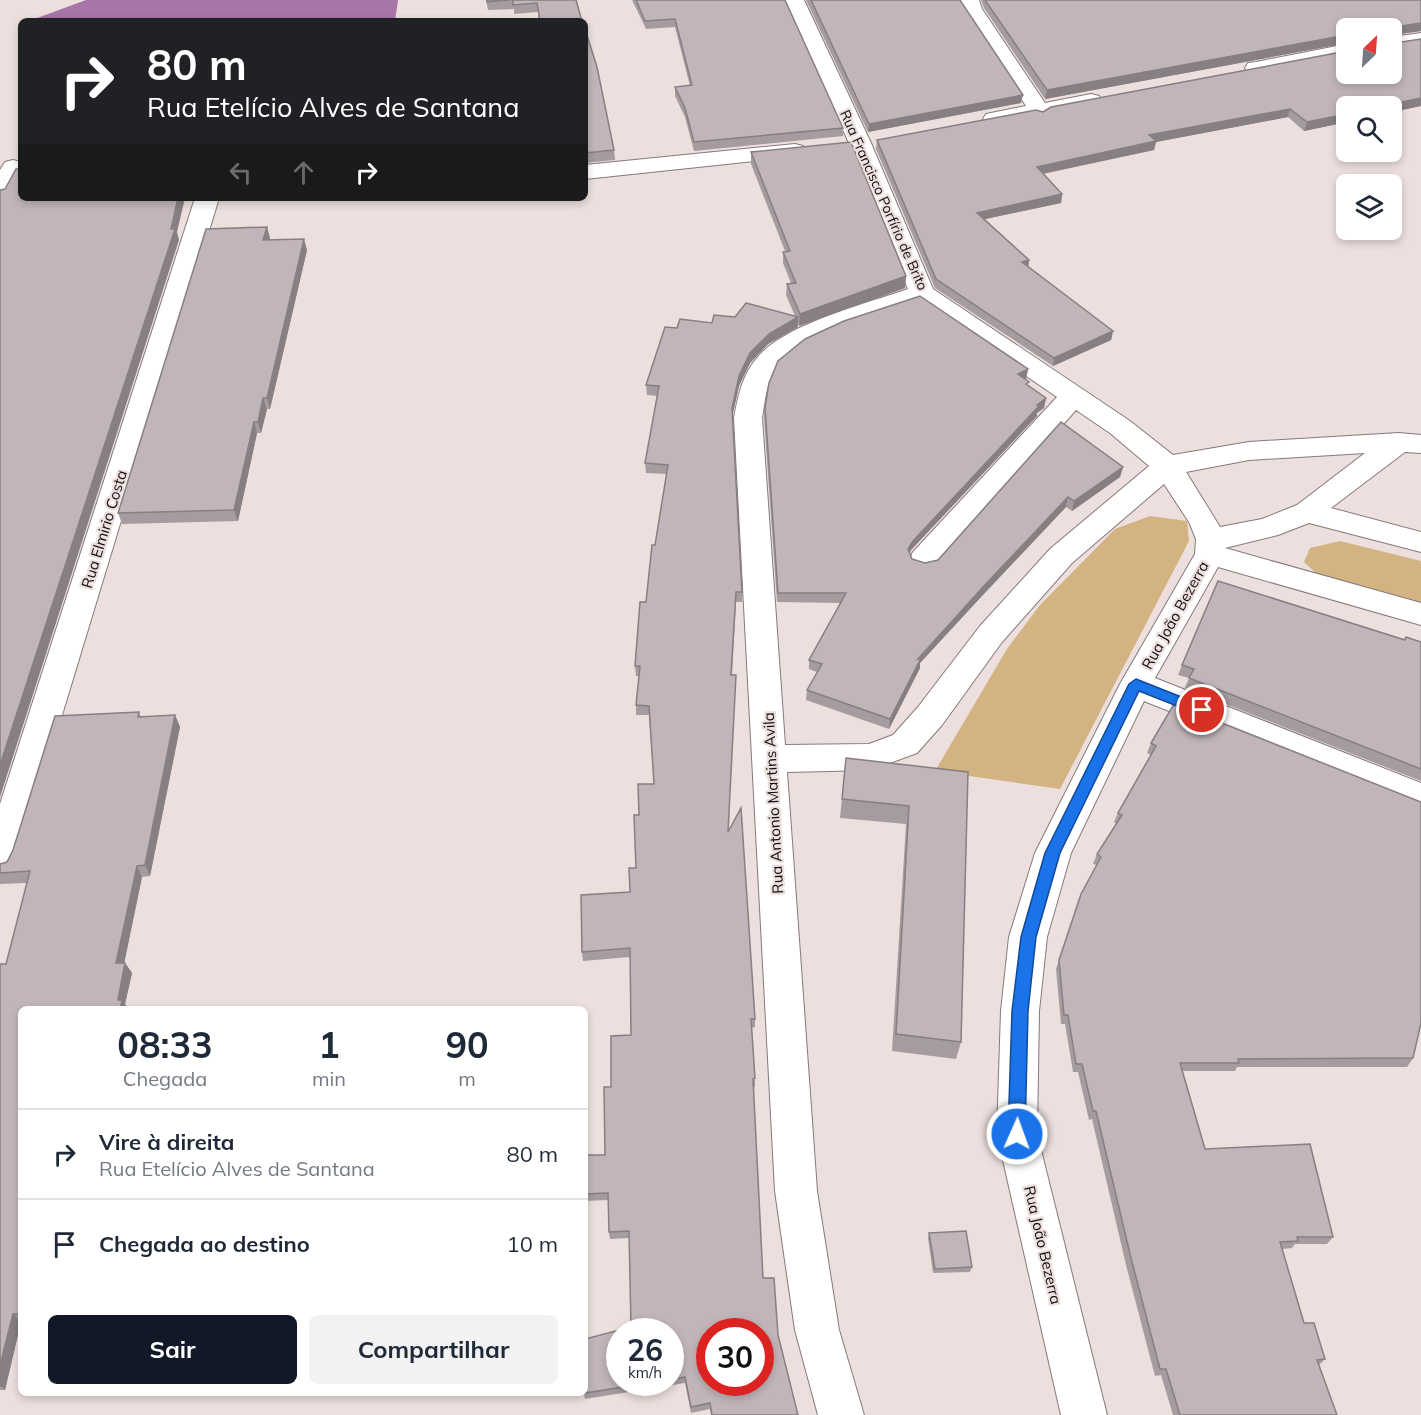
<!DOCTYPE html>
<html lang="pt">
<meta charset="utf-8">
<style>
:root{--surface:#fff;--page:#f2f2f3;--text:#1f2937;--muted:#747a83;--line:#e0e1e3;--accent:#111827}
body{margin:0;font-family:Mulish,sans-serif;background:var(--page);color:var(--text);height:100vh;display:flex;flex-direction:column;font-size:22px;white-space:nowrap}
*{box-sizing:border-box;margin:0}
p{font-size:20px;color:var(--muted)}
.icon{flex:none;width:33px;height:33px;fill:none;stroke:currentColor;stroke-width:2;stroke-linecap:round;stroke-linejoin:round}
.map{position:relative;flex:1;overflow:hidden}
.sheet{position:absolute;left:18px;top:1006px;width:570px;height:390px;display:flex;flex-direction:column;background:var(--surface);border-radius:9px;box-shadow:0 3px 9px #0003}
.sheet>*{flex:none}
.guide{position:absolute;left:18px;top:18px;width:570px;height:183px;border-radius:9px;box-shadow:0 3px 9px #0003;background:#202124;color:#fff;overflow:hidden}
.needle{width:39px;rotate:25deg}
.tools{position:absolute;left:1336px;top:18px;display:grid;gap:12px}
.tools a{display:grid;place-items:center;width:66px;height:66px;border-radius:9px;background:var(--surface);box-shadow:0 3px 9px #0003;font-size:30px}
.speed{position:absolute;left:606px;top:1318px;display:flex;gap:12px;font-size:30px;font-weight:700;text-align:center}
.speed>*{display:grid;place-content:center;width:78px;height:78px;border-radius:50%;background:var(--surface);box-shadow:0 3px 9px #0003;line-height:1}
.speed small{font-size:15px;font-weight:400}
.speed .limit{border:9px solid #d22;background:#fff;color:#111}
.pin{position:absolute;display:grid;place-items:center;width:51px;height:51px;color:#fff;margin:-26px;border:3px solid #fff;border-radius:50%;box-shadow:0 2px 6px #0007}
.me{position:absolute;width:66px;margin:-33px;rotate:2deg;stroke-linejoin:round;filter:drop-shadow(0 0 4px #0008)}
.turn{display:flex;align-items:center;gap:21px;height:126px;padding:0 30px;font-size:27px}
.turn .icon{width:78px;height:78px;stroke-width:2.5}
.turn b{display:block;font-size:42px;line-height:51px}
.lanes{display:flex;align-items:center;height:57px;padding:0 30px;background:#0003;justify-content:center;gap:30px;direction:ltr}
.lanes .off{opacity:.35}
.eta{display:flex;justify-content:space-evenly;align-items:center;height:102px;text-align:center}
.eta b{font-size:36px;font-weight:700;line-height:42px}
.cta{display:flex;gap:12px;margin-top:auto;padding:12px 30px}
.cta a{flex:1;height:69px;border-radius:9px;background:var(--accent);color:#fff;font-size:24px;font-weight:700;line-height:69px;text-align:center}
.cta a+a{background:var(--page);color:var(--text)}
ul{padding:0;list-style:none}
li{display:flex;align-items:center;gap:18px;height:90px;padding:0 30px;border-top:2px solid var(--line)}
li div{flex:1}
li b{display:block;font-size:22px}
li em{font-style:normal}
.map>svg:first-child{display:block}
.green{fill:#d2b381}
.water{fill:#a776a7}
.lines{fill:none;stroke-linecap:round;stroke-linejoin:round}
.street-casing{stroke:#857a79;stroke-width:2}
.street{fill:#fff;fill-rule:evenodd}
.wall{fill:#a69c9f;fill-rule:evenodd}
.shaded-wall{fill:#877f82}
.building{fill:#c1b5b9;stroke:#877f82;stroke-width:1.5;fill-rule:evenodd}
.route{fill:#1a73e8;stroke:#114b97;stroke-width:1.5}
.labels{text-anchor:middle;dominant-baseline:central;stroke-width:4.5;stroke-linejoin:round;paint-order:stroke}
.far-street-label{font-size:14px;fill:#110d0d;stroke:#ecdfde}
.street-label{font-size:15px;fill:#110d0d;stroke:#ecdfde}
</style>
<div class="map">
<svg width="1421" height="1415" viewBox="0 0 1421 1415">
<rect width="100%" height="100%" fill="#ecdfde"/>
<!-- green -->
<g class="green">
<path d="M1150,516L1187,521L1189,541L1060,789L935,771L1007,649L1040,605L1115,529Z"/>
<path d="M1340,541L1421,561V604L1319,576L1304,562L1310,548Z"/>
</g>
<!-- water -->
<path class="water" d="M86,0H398L395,21H29Z"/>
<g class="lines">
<defs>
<g id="street">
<path d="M784,0H804L871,143L933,289L1130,421L1173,455L1249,442L1399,433L1421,435V453L1405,452L1331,508L1421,532V552L1309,523L1278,535L1225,548L1421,603V625L1218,567L1155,678L1421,783V812L1144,701L1071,853L1047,937L1039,1011L1037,1134L1107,1415H1061L997,1134L1001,1011L1009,937L1035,853L1120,684L1195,554L1196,539L1189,522L1164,484L1072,563L1002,642L942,725L917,753L871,770L787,772L817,1191L839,1330L864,1415H818L795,1330L775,1191L734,418C738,397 742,375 757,358C784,324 866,304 908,289L849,143ZM919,303L1057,397L913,552L909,560L913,568L924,571L935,568L1076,410L1110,433L1149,466L1050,549L980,626L918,707L893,735L869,744L785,745L762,418C765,402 766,382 776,369C799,337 882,316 919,303ZM1365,453L1297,505L1262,519L1220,527L1186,472L1249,460Z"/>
<path d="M959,0H979L982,9L1045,103L1091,94L1099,96L1102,101L1099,106L994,126L986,124L983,119L986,114L1026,106L962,9Z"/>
<path d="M1421,33V45L1392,49V37Z"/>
<path d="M1347,44V56L1256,74L1248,73L1245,68L1248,63L1256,62Z"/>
<path d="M795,144L803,146L806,151L803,156L585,179V165Z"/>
<path d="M13,160L21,162V174L8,199L0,201V170L5,162Z"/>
<path d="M195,198H219L18,860L13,871L0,875V804Z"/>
</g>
</defs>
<!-- street casing -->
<use href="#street" class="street-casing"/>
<!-- street -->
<use href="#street" class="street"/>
</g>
<!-- wall -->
<g class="wall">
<path d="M486,0H576L582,21H539L538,12L514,14V9L488,10Z"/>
<path d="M632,0H785L843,128V136L694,151L685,117L675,96V87L690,86L675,27L646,29Z"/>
<path d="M806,0H960L1021,103L868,132Z"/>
<path d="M981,0H1421V31L1393,35V41L1395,43L1421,39V106L1392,112V106H1347V122L1304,131L1288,117L1156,142L1154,150L1043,174L1062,194L1061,203L985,219L1029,260L1028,267L1113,331L1111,340L1053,366L935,288L876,149L877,140L1036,110L1043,112L1051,107L1347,51V74H1392V28H1347V43L1045,99L984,8Z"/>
<path d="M585,29L614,150L615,160L585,163Z"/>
<path d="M751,152L906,276L905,288L799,326L798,323V327L768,344L750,363L739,386L732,416L742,592V602H736L732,675L728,831L755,1019V1027L752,1028L755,1078V1087H753L763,1278L778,1335L798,1415H711L710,1409L691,1413L685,1383L585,1399L584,1394L631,1327L629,1238L610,1239L609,1232L608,1200L585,1201V1155H605L611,1087L631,1035L630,957L583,961L582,952L630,892L636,868L639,815L654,784L649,715H636V705L639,676H636L635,666L667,474L646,473L645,463L658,396L647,395L646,385L677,328L712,323L735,317L795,316L786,295L787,284L791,283L783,263V252L785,251L751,164ZM670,1332V1383H620Z"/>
<path d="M267,227L269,240L307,250L270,409H267L261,433H257L238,521L122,524L118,513Z"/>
<path d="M1028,369L1026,379H1025L1028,386L1046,398L1044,408L1037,413V416L911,550L910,553L912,559L925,563L938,560L1123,467L1120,477L1072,511L1066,507L981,597L920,663V668L889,729L806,700L807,690L817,672L809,669V660L840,603L777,602L764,418L765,408Z"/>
<path d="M1406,637L1421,642V781L1185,688L1189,678L1178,675L1182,665L1404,639Z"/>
<path d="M139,712L141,717L175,715L180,727L150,876L142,877L124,963H125L132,973L125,1004L128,1010H21V1322L5,1390H0V964H6L27,883L0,884V864L7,862Z"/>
<path d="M1151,743L1421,802L1413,1058L1407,1067H1237L1235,1071H1182L1205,1149L1333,1237L1327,1244H1295L1292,1248L1282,1249L1304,1323L1325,1359L1319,1365L1337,1415H1173L1161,1375L1155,1376L1126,1265L1092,1119L1089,1120L1078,1072H1073L1065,1024H1061L1056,969L1081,894L1097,865L1093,864L1097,854L1117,824L1114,822L1118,813L1151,755L1147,753Z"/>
<path d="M846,758L968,772L961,1042L956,1059L892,1051L906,824L840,818Z"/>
<path d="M929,1233L972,1267L970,1272L933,1273L928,1238Z"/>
</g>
<!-- shaded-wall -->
<g class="shaded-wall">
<path d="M1421,23V31L1392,35V31L1395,27Z"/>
<path d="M1347,35V43L1045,99L1047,90Z"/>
<path d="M1023,95L1021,103L868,132L869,124Z"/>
<path d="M1421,98V106L1392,112V106H1382Z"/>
<path d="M1290,109L1288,117L1156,142L1154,150L1036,175L1037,167L1149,135Z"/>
<path d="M1347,114V122L1304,131L1307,122Z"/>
<path d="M1062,194L1061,203L976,221L977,213Z"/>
<path d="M178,198H185L177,232L179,240L0,797V765L171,229Z"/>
<path d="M267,227L270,238L266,250L263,240Z"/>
<path d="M304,239L307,250L270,409L267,398Z"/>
<path d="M1029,260L1028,269L1022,262Z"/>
<path d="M906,276L905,288L799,326L800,314Z"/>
<path d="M798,317V327L768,344L750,363L739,386L732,418V408L739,376L750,353L769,334Z"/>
<path d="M1113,331L1111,340L1053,366L1054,358Z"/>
<path d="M1028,369L1026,379L1016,383L1018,374Z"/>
<path d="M263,398L267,409L261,433L258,422Z"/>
<path d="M1046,398L1044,408L1037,413V416L911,550L907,559L908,549L913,541L1037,405Z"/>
<path d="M254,422L257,433L238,521L234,510Z"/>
<path d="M1123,467L1120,477L1072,511L1074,501Z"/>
<path d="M1068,497L1066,507L981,597L920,663V668L889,729L890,719L918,659L983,587Z"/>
<path d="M175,715L180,727L150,876L145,865Z"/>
<path d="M137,866L142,877L122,974L116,963Z"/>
<path d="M125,963L132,973L125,1004L128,1010H120L118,1000Z"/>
<path d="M13,1314L21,1322L5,1390L0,1386V1365Z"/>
</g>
<!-- building -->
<g class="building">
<path d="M487,0H510L487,2Z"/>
<path d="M513,0H576L582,21H540L537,3L513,5Z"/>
<path d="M636,0H785L843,128L694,142L685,108L675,87L692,85L675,19L645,21Z"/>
<path d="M811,0H960L1023,95L869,124Z"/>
<path d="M985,0H1421V23L1395,27L1393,29V41L1395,43L1421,39V98L1382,106H1347V114L1307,122L1290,109L1149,135L1156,141L1037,167L1062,194L977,213L1029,260L1022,262L1113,331L1054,358L936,279L877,140L1036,110L1043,112L1051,107L1347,51V74H1392V28H1347V35L1047,90Z"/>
<path d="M585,29L597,67L614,150L585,153Z"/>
<path d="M851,142L906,276L800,314L787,284L796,283L783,252L790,251L751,152Z"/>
<path d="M16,169H21V198H178L171,229H175L0,765V190L5,189Z"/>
<path d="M267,227L263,240L304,239L267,398H263L258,422H254L234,510L118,513L206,229Z"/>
<path d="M920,296L1028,369L1018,374L1029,382L1026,384L1046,398L1037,405L1039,406L913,541L908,549L912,559L925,563L938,560L1061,422L1123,467L1074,501L1068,497L983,587L918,659L921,658L890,719L807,690L822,664L809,660L846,593H778L765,408L769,383L778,361L805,339L844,321Z"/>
<path d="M746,303L798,317L769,334L750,353L739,376L732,408L742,592H736L731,675H736L728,832L741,808L755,1019H751L755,1078L753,1079L763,1278H774L778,1335L798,1415H712L710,1403L691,1407L685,1377L670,1380V1332H620V1383H649L585,1393V1339L631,1327L629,1231L609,1232L608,1193L585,1194V1155H605L604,1087H611V1036L631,1035L630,948L582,952L581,895L630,892L629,868H636L634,815H639L638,784H654L649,706L636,705L640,666H635L640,602H646L652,545H655L668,465L645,463L659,386L646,385L665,327L677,328L680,319L712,323L714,315L735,317ZM710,1332H760V1383H710Z"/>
<path d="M1218,581L1405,640L1406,637L1421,642V769L1189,678L1194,669L1182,665Z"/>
<path d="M1174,704L1421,802V1023L1413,1058L1238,1059L1239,1063H1180L1205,1149L1310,1144L1333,1237H1297L1298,1241L1280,1242L1304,1323H1314L1325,1359L1317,1360L1337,1415H1180L1166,1369H1160L1131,1258L1096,1111H1093L1082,1064H1076L1068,1015H1064L1059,960L1081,894L1101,857L1097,854L1122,815L1118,813L1156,746L1151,743Z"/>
<path d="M139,712L138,717L175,715L145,865L137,866L116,963H125L118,1000H122L120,1010H21V1314H13L0,1365V964H6L30,871L0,873V864L7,862L13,850L55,716Z"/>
<path d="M846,758L968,772L961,1042L896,1034L909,806L842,799Z"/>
<path d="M966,1231L972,1267L935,1269L929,1233Z"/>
</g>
<!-- route -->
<path class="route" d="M1136,679L1207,707L1209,710L1202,716L1139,691L1060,853L1036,937L1028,1011L1025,1134L1023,1140L1017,1142L1011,1140L1008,1134L1012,1011L1021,937L1045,853L1129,684Z"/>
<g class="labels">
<!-- far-street labels -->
<g class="far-street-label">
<text transform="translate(884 200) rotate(66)">Rua Francisco Porfírio de Brito</text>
</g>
<!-- street labels -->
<g class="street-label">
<text transform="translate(104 529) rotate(-73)">Rua Elmirio Costa</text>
<text transform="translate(1175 615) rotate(-61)">Rua João Bezerra</text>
<text transform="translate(773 803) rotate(-93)">Rua Antonio Martins Avila</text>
<text transform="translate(1043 1245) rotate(77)">Rua João Bezerra</text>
</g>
</g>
</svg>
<div class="tools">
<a><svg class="needle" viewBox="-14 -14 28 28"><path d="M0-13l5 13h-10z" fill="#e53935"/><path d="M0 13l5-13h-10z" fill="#747a83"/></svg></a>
<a><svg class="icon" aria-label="search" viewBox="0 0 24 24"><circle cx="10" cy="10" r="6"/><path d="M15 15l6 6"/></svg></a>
<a><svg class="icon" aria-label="layers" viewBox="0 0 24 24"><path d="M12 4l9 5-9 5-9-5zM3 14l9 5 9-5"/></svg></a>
</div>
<div class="speed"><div>26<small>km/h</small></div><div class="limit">30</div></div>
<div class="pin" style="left:1202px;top:710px;background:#d93025"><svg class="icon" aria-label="arrive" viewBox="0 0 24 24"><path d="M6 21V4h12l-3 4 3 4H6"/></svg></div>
<svg class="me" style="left:1017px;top:1134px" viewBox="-20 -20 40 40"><circle r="17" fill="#1a73e8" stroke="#fff" stroke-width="3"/><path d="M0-11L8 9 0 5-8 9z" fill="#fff"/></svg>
<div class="guide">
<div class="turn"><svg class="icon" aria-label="right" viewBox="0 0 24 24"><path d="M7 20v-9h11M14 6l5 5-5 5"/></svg><div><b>80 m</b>Rua Etelício Alves de Santana</div></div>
<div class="lanes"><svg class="icon off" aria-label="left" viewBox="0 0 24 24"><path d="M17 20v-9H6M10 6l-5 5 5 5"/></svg><svg class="icon off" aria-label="ahead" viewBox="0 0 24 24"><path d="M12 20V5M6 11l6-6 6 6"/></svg><svg class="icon" aria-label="right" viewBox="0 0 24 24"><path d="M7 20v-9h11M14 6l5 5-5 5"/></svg></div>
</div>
<section class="sheet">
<div class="eta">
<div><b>08:33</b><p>Chegada</p></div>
<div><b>1</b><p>min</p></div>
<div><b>90</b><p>m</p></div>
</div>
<ul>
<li><svg class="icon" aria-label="right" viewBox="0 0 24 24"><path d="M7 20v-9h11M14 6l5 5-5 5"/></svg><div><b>Vire à direita</b><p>Rua Etelício Alves de Santana</p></div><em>80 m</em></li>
<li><svg class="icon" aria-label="arrive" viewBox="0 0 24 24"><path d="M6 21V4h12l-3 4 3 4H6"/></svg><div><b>Chegada ao destino</b></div><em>10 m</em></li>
</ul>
<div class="cta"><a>Sair</a><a>Compartilhar</a></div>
</section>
</div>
